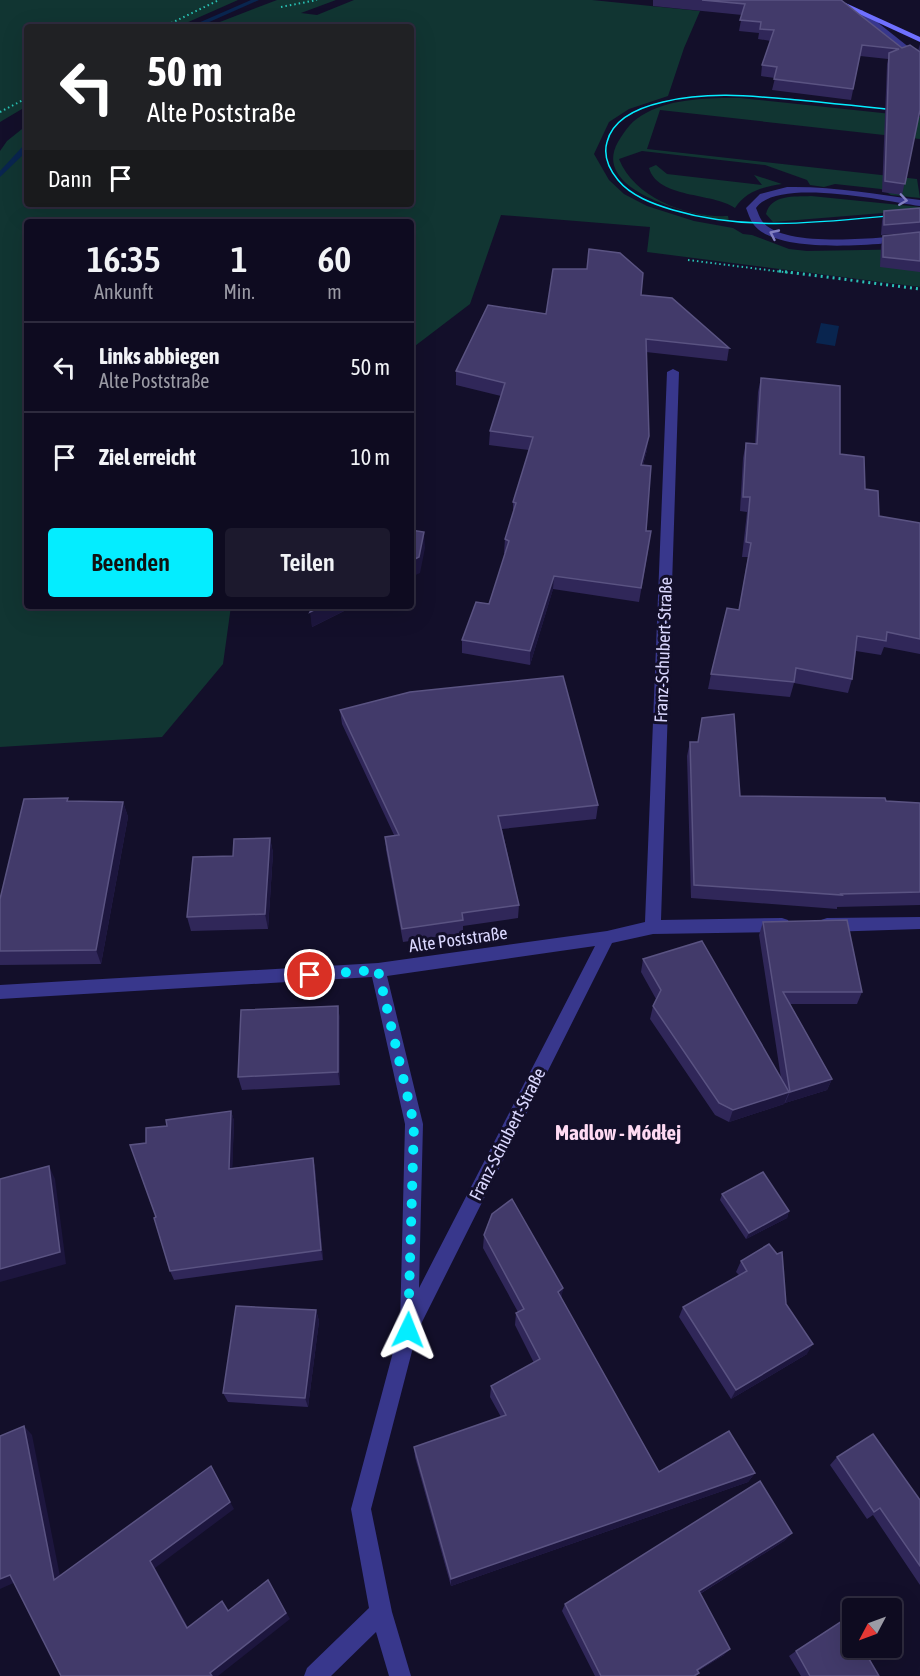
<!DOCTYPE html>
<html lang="de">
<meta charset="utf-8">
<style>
:root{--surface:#0e0b20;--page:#1c192d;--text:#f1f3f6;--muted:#9b9ba5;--line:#2e2b3e;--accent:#04edff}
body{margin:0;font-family:"Asap Condensed",sans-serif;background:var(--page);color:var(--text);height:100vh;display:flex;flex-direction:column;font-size:22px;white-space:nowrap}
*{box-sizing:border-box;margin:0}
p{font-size:20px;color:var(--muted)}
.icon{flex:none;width:33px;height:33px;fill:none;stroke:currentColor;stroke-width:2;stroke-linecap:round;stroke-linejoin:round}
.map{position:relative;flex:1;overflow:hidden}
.sheet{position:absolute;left:24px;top:219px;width:390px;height:390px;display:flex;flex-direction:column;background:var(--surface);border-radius:6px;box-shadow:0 6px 24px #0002,0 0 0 2px var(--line)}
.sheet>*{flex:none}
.guide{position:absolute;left:24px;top:24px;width:390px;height:183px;border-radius:6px;box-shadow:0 6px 24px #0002,0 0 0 2px var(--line);background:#202124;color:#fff;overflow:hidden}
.needle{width:39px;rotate:229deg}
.buttons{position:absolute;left:842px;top:1598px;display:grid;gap:12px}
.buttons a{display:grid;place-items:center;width:60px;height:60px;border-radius:6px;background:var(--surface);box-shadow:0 6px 24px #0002,0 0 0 2px var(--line);font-size:30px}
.pin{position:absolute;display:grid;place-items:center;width:51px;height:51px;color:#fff;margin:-26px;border:3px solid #fff;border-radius:50%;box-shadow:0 2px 6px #0007}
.me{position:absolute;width:66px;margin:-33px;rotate:2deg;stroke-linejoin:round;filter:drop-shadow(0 0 4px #0008)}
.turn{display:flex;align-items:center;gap:21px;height:126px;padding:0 24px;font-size:27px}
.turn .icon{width:78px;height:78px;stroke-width:2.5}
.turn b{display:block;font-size:42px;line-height:51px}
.then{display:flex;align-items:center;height:57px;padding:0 24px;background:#0003;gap:12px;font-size:22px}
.eta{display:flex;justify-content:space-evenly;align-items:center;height:102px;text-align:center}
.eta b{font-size:36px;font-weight:600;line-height:42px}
.primary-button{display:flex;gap:12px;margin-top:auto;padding:12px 24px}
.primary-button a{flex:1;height:69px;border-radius:6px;background:var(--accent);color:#111;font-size:24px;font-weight:600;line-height:69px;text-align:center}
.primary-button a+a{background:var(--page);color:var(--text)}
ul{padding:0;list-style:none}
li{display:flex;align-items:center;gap:18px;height:90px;padding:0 24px;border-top:2px solid var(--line)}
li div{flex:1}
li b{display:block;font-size:22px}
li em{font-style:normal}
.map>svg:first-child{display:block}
.green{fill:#113532}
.water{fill:#09254f}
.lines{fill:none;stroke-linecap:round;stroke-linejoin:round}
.stream{fill:#09254f;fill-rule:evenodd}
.path-far1{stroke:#29c2b5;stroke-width:2;stroke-dasharray:1.5 3;stroke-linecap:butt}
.path{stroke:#29c2b5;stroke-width:3;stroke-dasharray:2 4;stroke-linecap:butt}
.lane{fill:#38378c;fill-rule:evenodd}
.street{fill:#38378c;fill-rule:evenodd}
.secondary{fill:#6f70ff;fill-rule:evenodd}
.tram{stroke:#04edff;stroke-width:1.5}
.wall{fill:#302759}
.shaded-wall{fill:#1d163e}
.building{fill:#423a6a;stroke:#5a5382;stroke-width:1.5}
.oneway{stroke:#817fc0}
.route{stroke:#04edff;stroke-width:10;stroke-dasharray:0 18}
.labels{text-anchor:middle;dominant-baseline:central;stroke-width:6;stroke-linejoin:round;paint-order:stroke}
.street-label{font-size:18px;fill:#dbd8ff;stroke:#130f2a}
.quarter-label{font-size:21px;font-weight:bold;fill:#ffdaf3;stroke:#130f2a}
</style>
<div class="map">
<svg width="920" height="1676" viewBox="0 0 920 1676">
<rect width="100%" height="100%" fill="#130f2a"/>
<!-- green -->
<g class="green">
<path d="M0,0H238L177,27H27V106L0,122Z"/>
<path d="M277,0H336L301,13L317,15L354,0H592L700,11L684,48L668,96L629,109L609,122L594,154L609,180L624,194L647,206L694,221L733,228L743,234L752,235L789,249L807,251L920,249V287L647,252L650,227L501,215L470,304L411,349V222H27V606H231L223,664L162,737L0,747V151L7,141L27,125V204H411V27H207Z"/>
<path d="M740,98L920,117V139L660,110L647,149L917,179L920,198L891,195L881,189L835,184L824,187L810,185L807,180L765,165L642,151L619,159C635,199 689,218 728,216L729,221C698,216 589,193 618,142C626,129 632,120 646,113C674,98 709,98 740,98Z"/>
<path d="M656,165L667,174L762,185L754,175L782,184C763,187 746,191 735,208C712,192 658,199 649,168Z"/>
<path d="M811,196L920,207V210L773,222L766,214C771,194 794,197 811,196Z"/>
</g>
<!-- water -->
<path class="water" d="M821,323L839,326L835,346L816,343Z"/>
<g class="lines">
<!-- stream -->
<g class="stream">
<path d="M251,0H259L198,27H189Z"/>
<path d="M24,145H27V151L0,177V171Z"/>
</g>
<!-- path-far1 -->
<g class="path-far1">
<path d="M281,7L317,0"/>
<path d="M163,27L219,0"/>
<path d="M0,112L27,98"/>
<path d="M688,260L791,273"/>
</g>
<!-- path -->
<path class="path" d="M779,271L920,289"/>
<!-- lane -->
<path class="lane" d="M787,187C832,186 876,194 920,200V206C885,201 777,177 756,208C758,212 759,217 762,221C783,250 887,237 920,234V240C883,244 779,256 754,225C750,220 748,213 746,208L760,194Z"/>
<!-- street -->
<g class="street">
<path d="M856,10H862L920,56V63L856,14Z"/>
<path d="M673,369L679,372L661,920L782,918L788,920L790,925L788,930L782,932L653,934L612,943L417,1332L371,1509L392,1612L411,1676H389L376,1632L331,1676H304L307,1668L369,1608L351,1509L400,1326L405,1124L372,977L0,999V985L378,963L607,931L645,922L667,372ZM595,946L419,1288L423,1124L387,976Z"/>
<path d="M920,917V929L827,932L821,930L819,925L821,920L827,918Z"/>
</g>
<!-- secondary -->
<path class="secondary" d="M829,0H839L920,37V42Z"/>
<!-- tram -->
<path class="tram" d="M920,113C879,108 839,104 798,100C753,96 708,91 663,102C641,107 613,118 607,142C603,156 609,169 618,180C631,196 653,204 673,210C754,234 837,220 920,213"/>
</g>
<!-- wall -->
<g class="wall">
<path d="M653,0H841L902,48L918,51L920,44V110L902,195L882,192L887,64L888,59L860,56L851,100L772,90L775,78L761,76L762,65L771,41L758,39L759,33L739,31L742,15L653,6Z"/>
<path d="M920,208V232L881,235L882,221L884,211Z"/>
<path d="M920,232V272L880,267L881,246L883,236Z"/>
<path d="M641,295L729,348L727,361L646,352L647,450L643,465L646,531L649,545L639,602L553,589L530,665L462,653V640L489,604L505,553H504L505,539L513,514V502L529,450L489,445L490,431L501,396L456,385V371L546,314Z"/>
<path d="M761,378L840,454L865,489L879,516L920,523V654L884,647L881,655L856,651L852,679L848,693L794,683L790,697L708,689L711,674L739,610L748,557H742L747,512L740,511L743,458L746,443L755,444L758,392Z"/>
<path d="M297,606H354L312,627L311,611Z"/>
<path d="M340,710L598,805L596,819L502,829L519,905L518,918L463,926V933L403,942L386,850L385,837L394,835L342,724Z"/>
<path d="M690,742H698L740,796L920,803V905L837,907V909L691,898L687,756Z"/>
<path d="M69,801L123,802L128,817L101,964L0,965V899Z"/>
<path d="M270,838L273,853L268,929L191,931L187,917L233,856Z"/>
<path d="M763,922L862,992L857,1004H790L832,1079L827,1090L785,1103V1102L784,1104L729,1122L715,1115L650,1019L653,1006L656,999L641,972L643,959L781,1078L759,935Z"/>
<path d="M338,1006L340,1020V1085L242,1090L238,1077Z"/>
<path d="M231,1111L234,1121L232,1168L313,1158L315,1168L323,1260L174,1280L170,1271L156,1217L146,1143L167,1126Z"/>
<path d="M722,1194L789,1211L787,1218L746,1239L720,1200Z"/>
<path d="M484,1235L563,1288L561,1297L659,1472L755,1473L748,1482L451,1586L415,1457L414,1447L501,1417L490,1397L491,1386L534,1363L515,1325L516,1313L518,1312L483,1248Z"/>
<path d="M741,1261L786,1304L807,1354L731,1399L679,1317L683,1307L739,1275L736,1272Z"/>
<path d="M316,1310L319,1321L308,1407L228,1402L223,1393Z"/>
<path d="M837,1457L920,1500V1585L873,1515L867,1519L830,1465Z"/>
<path d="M792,1533L784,1541L700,1594L724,1655L698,1671L699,1673L696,1676H595L562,1611L565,1604Z"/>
<path d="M796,1651L879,1676H801L789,1656Z"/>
</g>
<!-- shaded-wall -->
<g class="shaded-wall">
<path d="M649,436L647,450L639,478L641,465Z"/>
<path d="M424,532L425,548L420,573L411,577V561Z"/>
<path d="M554,576L553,589L530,665V651Z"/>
<path d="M322,606H354L312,627L310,612Z"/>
<path d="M123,802L128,817L101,964L96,950Z"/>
<path d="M270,838L273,853L268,929L265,914Z"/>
<path d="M338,1006L340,1020V1085L338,1072Z"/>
<path d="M832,1079L827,1090L785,1103L790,1092Z"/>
<path d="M789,1092L784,1104L729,1122L733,1110Z"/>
<path d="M231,1111L234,1121L232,1178L229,1169Z"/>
<path d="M313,1158L315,1168L323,1260L321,1250Z"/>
<path d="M49,1166L55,1179L66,1264L0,1282V1269Z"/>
<path d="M789,1211L787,1218L746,1239L749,1233Z"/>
<path d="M563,1288L561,1301L558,1292Z"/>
<path d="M316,1310L319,1321L308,1407L305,1398Z"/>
<path d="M813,1344L807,1354L731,1399L736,1390Z"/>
<path d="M24,1426L32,1435L62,1586L54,1580Z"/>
<path d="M211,1466L234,1509L155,1568L192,1634L187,1628L150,1561Z"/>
<path d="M755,1473L748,1482L451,1586V1579Z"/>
<path d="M792,1533L784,1541L693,1598L699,1591Z"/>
<path d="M10,1575L18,1581L0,1589V1579Z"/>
<path d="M268,1580L290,1619L218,1676H212L210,1673Z"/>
<path d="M730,1649L724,1655L691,1675L697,1670Z"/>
</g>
<!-- building -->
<g class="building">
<path d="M702,0H841L902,48L910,45L920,52V110L905,184L885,181L889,53L899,49L862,45L853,89L774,79L777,67L762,65L774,30L760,29L761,22L740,20L745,4Z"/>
<path d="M920,208V222L884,225V211Z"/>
<path d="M920,232V261L883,257V236Z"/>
<path d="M589,249L620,253L643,273L641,295L672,298L729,348L646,339L649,436L641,465L651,466L646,531H651L641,588L554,576L530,651L462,640L476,602L489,604L509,541L505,539L516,503L513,502L533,437L490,431L505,383L456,371L488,305L546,314L553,269H587Z"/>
<path d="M761,378L840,386V454L864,457L865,489L878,491L879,516L920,523V639L887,632L886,641L857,636L852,679L796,668L794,682L711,674L727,608L739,610L751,543L746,542L750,497H743L746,443L757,444Z"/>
<path d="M411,530L424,532L419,557L411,561Z"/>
<path d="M313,606H322L310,612Z"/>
<path d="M563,676L598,805L498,816L519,905L462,913L463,920L402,929L385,837L399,835L340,710L410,692Z"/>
<path d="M734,714L740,796L885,798L886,801L920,803V892L841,894L842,895L694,885L690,742H698L702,718Z"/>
<path d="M68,798L67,801L123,802L96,950L0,951V899L24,799Z"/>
<path d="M270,838L265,914L187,917L193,857L233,856L234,839Z"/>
<path d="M847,920L862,992H783L832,1079L790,1092L763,922Z"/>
<path d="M702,941L789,1092L733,1110L719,1103L653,1006L661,990L643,959Z"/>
<path d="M338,1006V1072L238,1077L241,1010Z"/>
<path d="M231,1111L229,1169L313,1158L321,1250L170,1271L154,1218L156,1217L130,1145L146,1143V1128L167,1126L166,1120Z"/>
<path d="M49,1166L60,1252L0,1269V1179Z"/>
<path d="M763,1172L789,1211L749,1233L722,1194Z"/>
<path d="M512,1199L563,1288L558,1292L659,1472L729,1431L755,1473L451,1579L414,1447L506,1415L491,1386L540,1359L516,1313L524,1309L484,1235L492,1214Z"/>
<path d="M769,1244L777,1254L782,1252L786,1304L813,1344L736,1390L683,1307L747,1271L741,1261Z"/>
<path d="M236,1306L316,1310L305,1398L223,1393Z"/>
<path d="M24,1426L54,1580L211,1466L230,1502L150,1561L187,1628L222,1601L228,1611L268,1580L286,1613L210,1673L212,1676H61L10,1575L0,1579V1436Z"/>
<path d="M873,1434L920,1500V1566L880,1508L874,1512L837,1457Z"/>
<path d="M760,1481L792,1533L699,1591L730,1649L697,1670L699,1673L694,1676H601L565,1604Z"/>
<path d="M845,1619L852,1631V1647H862L879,1676H810L796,1651Z"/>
</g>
<!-- one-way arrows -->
<defs><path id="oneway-chevron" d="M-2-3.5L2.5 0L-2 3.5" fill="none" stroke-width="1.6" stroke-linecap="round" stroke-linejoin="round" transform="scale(1.5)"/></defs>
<g class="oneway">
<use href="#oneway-chevron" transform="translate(903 200) rotate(8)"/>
<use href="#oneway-chevron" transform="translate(774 234) rotate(-155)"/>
</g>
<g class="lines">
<!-- route -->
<path class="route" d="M310,975L378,970L414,1124L408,1330"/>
</g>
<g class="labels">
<!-- street labels -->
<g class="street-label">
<text transform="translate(663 650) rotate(-88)">Franz-Schubert-Straße</text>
<text transform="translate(458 939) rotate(-8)">Alte Poststraße</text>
<text transform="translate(507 1134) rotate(-63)">Franz-Schubert-Straße</text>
</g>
<!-- quarter labels -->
<g class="quarter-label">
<text x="618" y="1132">Madlow - Módłej</text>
</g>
</g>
</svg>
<div class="buttons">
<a><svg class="needle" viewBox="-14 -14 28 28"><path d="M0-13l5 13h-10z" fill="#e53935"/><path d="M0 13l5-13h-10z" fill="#9b9ba5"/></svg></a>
</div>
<div class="pin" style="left:310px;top:975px;background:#d93025"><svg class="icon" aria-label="arrive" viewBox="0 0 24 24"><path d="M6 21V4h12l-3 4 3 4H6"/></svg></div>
<svg class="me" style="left:408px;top:1330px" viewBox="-20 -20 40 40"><path d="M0-17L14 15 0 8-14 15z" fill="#04edff" stroke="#fff" stroke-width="4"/></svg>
<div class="guide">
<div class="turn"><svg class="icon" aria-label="left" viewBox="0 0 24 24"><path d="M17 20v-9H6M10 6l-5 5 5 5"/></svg><div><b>50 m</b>Alte Poststraße</div></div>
<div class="then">Dann<svg class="icon" aria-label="arrive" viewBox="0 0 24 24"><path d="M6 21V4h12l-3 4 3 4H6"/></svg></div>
</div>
<section class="sheet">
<div class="eta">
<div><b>16:35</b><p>Ankunft</p></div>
<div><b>1</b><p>Min.</p></div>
<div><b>60</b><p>m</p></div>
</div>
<ul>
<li><svg class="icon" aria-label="left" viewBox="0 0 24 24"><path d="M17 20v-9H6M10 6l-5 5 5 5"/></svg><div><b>Links abbiegen</b><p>Alte Poststraße</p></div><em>50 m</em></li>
<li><svg class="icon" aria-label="arrive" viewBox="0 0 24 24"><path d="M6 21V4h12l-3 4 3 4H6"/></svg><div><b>Ziel erreicht</b></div><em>10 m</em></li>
</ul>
<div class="primary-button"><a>Beenden</a><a>Teilen</a></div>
</section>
</div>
